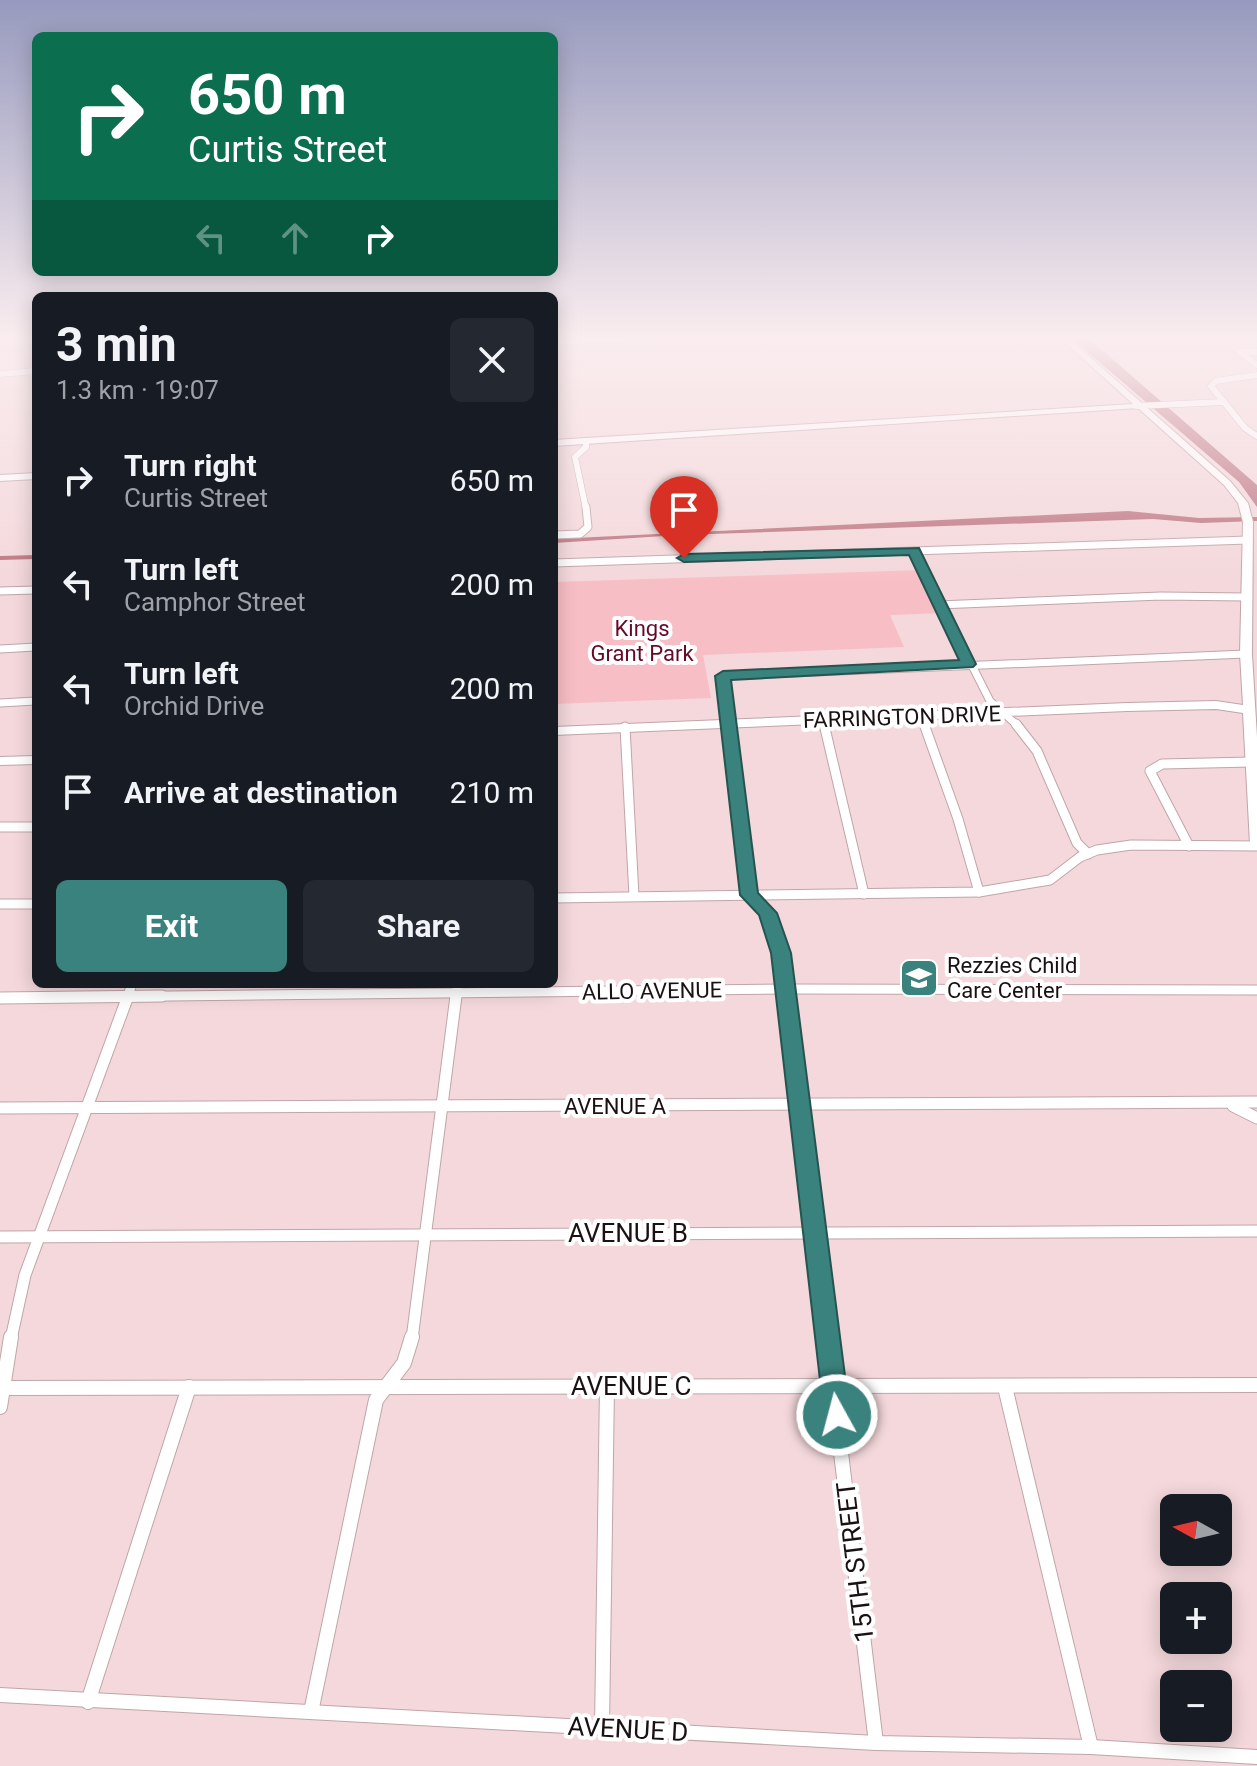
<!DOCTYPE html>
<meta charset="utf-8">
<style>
:root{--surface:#171b24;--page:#242831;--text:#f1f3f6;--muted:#9ea1a6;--accent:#3a827d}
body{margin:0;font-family:Roboto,sans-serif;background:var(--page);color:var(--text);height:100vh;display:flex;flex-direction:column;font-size:30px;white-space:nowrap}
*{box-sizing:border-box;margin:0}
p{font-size:26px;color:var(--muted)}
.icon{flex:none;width:44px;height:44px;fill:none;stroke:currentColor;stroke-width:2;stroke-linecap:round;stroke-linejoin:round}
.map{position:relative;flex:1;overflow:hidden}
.panel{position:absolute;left:32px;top:292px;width:526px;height:696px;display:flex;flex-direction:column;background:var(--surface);border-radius:12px;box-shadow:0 4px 20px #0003}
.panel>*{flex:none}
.banner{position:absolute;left:32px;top:32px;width:526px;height:244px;border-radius:12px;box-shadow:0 4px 20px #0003;background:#0b6e4f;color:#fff;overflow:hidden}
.needle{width:52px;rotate:278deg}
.controls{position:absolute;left:1160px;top:1494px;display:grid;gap:16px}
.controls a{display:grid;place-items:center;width:72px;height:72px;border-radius:12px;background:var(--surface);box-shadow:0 4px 20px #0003;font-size:40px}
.pin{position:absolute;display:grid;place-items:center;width:68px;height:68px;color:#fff;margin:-82px -34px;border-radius:50% 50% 50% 0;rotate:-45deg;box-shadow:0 0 8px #0007}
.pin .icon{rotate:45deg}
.me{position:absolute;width:88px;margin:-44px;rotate:353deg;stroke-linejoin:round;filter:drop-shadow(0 0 6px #0008)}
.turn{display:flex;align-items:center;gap:28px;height:168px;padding:0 24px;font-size:36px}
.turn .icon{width:104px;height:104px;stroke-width:2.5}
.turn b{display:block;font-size:56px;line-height:68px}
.lanes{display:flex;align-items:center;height:76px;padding:0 24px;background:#0003;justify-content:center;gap:40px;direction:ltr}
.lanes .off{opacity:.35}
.round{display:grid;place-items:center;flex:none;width:84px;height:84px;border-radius:12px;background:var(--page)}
.summary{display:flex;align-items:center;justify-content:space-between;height:136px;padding:0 24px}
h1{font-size:48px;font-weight:700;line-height:60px}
.action{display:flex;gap:16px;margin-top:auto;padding:16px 24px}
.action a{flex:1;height:92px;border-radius:12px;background:var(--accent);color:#fff;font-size:32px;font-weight:700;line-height:92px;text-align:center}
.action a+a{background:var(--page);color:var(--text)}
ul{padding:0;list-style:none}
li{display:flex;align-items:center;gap:24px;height:104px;padding:0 24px}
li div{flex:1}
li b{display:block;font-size:30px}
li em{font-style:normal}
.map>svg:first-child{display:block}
.green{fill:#f8bec6}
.water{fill:#bd7480}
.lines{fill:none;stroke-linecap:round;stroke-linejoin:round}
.canal{fill:#bd7480;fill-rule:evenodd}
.street-far4-casing{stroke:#c0a5a9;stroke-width:7}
.street-far3-casing{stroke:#c0a5a9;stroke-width:9}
.street-far2-casing{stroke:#c0a5a9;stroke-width:11}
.street-far1-casing{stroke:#c0a5a9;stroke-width:13}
.street-casing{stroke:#c0a5a9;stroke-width:16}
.secondary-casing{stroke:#c0a5a9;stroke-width:2}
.street-far4{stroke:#fff;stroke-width:6}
.street-far3{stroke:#fff;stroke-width:7}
.street-far2{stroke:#fff;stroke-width:9}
.street-far1{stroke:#fff;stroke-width:11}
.street{stroke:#fff;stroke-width:14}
.secondary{fill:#fff;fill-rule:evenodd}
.route{fill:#3a827d;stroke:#265451;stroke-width:2}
.labels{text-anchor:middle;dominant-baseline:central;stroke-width:8;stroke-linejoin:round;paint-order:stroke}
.park-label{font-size:22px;fill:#650928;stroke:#fff}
.street-label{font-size:22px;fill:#1a1112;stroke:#fff}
.poi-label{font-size:22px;fill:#1a1112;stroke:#fff;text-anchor:start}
.near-street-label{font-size:26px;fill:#1a1112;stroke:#fff}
</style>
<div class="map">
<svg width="1257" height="1766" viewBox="0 0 1257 1766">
<rect width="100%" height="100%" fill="#f4d8db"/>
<!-- green -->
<path class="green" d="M921,570L942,613L890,615L904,647L703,655L711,698L554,704V582Z"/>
<!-- water -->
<g class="water">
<path d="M1069,336H1086L1257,485V507L1239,482Z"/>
<path d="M1128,511L1199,518L1257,517V521L1201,523L1153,519L680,535L554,543V539Z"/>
</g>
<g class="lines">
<!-- canal -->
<path class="canal" d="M36,555V559L0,560V556Z"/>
<defs>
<g id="street-far4">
<path d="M554,342L680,336"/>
<path d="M1257,352H1240L1257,365"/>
<path d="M0,374L36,371"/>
<path d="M1257,375L1216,381L1211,386L1245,428L1257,436"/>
<path d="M1137,406L1223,402"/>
<path d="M586,441V447L575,457L586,509"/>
</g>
<g id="street-far3">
<path d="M554,535L580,534L588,527L586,507"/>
<path d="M914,551L990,701L1018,726"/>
<path d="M554,563L1248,540"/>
<path d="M0,591L36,590"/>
<path d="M938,605L1161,596L1246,597"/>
<path d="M0,649L36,647"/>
<path d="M0,703L36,701"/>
<path d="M921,716L925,726"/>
<path d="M823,720L824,726"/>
<path d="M729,726L723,676L1246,654"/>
</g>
<g id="street-far2">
<path d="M729,724L749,895C779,925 782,957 786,998"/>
<path d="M824,724L864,894"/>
<path d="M924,724L958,819L979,892"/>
<path d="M1016,724L1037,751L1077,843L1088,854"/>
<path d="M625,727L634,896"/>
<path d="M0,827H36"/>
<path d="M1189,846L1150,771L1162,764L1252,762"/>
<path d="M554,898L979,892L1050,880L1080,857L1097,850L1131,845L1257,846"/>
<path d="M0,904H36"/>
<path d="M0,998L784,989L1257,990"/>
<path d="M127,998L132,984"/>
<path d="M456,998L458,984"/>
</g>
<g id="street-far1">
<path d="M786,996L827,1339"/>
<path d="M0,998L162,996"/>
<path d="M1233,1106L1257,1118"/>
<path d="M0,1108L1257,1102"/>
<path d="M0,1237L1257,1231"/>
<path d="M11,1339L25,1275L128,996"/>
<path d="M412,1339L456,996"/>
</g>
<g id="street">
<path d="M827,1337L876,1743"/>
<path d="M1005,1387L1091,1747"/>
<path d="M5,1388L1257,1385"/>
<path d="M0,1407L11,1337"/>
<path d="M0,1695L876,1743L1091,1747L1257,1757"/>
<path d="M88,1702L189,1387"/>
<path d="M311,1712L376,1400L404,1363L412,1337"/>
<path d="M602,1727L607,1387"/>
</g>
<g id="secondary">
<path d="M1058,336H1066L1230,481L1248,503L1253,522L1252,654L1257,737V848L1250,844L1243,713L1216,709L1127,711L554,735V727L1127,703L1216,701L1243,705L1240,654L1243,522L1238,503L1224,485L1138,408L554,446V440L1133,404Z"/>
<path d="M36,473V479L0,481V475Z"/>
<path d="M36,756V764L0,765V757Z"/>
</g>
</defs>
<!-- street-far4 casing -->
<use href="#street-far4" class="street-far4-casing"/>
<!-- street-far3 casing -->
<use href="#street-far3" class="street-far3-casing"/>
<!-- street-far2 casing -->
<use href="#street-far2" class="street-far2-casing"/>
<!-- street-far1 casing -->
<use href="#street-far1" class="street-far1-casing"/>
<!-- street casing -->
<use href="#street" class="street-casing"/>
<!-- secondary casing -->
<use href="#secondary" class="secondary-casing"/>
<!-- street-far4 -->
<use href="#street-far4" class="street-far4"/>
<!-- street-far3 -->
<use href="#street-far3" class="street-far3"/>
<!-- street-far2 -->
<use href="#street-far2" class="street-far2"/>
<!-- street-far1 -->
<use href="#street-far1" class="street-far1"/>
<!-- street -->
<use href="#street" class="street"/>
<!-- secondary -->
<use href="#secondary" class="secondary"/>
</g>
<!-- sky -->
<linearGradient id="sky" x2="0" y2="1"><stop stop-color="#979abe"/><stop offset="0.58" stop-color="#faedef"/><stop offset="1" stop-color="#faedef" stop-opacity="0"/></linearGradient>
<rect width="1257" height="583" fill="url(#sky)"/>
<!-- route -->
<path class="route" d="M919,548L976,664L973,667L731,680L758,893L777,913L791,953L850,1415L846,1423L837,1427L828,1423L824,1415L771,953L759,915L740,895L715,676L723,671L959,660L909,555L684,562L677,558L684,554Z"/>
<!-- icons -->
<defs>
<symbol id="school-square" viewBox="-11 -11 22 22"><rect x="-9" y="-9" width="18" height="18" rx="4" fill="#3a827d" stroke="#fff"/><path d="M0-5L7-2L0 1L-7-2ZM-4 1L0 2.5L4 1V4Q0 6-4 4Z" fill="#fff"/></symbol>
</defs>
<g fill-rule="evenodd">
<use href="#school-square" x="897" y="956" width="44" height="44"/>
</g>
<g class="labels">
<!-- park labels -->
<g class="park-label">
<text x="642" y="628">Kings<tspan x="642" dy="25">Grant Park</tspan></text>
</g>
<!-- street labels -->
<g class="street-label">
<text transform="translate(902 717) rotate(-2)">FARRINGTON DRIVE</text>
<text transform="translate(652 991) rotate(-1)">ALLO AVENUE</text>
<text x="615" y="1106">AVENUE A</text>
</g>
<!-- poi labels -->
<g class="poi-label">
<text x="947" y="965">Rezzies Child<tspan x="947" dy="25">Care Center</tspan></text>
</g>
<!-- near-street labels -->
<g class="near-street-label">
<text x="628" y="1233">AVENUE B</text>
<text x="631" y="1386">AVENUE C</text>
<text transform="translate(855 1562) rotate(-97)">15TH STREET</text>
<text transform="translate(628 1729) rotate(3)">AVENUE D</text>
</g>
</g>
</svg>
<div class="controls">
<a><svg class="needle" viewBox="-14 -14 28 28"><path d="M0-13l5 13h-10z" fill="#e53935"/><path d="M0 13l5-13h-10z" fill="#9ea1a6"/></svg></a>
<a>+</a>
<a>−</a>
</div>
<div class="pin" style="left:684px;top:558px;background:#d93025"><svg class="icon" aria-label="arrive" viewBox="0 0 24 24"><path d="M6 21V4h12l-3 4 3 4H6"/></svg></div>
<svg class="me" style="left:837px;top:1415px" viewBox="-20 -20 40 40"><circle r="17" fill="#3a827d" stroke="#fff" stroke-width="3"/><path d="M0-11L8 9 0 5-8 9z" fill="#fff"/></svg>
<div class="banner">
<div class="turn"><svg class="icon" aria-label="right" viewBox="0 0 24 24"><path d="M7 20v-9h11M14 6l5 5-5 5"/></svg><div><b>650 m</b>Curtis Street</div></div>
<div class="lanes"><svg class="icon off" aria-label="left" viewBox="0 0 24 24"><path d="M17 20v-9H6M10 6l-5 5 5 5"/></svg><svg class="icon off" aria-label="ahead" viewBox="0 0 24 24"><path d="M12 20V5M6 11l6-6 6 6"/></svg><svg class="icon" aria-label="right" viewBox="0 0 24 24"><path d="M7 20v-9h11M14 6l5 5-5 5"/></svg></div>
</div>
<section class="panel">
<div class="summary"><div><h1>3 min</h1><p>1.3 km · 19:07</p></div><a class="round"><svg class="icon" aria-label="close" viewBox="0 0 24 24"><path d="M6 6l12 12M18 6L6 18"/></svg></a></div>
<ul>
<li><svg class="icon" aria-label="right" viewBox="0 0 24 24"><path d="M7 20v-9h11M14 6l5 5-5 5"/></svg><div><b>Turn right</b><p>Curtis Street</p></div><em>650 m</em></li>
<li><svg class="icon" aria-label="left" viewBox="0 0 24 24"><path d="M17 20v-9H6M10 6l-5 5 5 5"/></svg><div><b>Turn left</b><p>Camphor Street</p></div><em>200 m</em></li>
<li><svg class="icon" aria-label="left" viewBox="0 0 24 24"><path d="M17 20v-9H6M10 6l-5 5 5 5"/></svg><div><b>Turn left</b><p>Orchid Drive</p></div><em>200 m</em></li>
<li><svg class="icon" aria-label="arrive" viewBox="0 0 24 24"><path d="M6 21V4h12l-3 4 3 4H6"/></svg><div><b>Arrive at destination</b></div><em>210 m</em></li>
</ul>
<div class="action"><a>Exit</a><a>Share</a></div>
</section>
</div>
